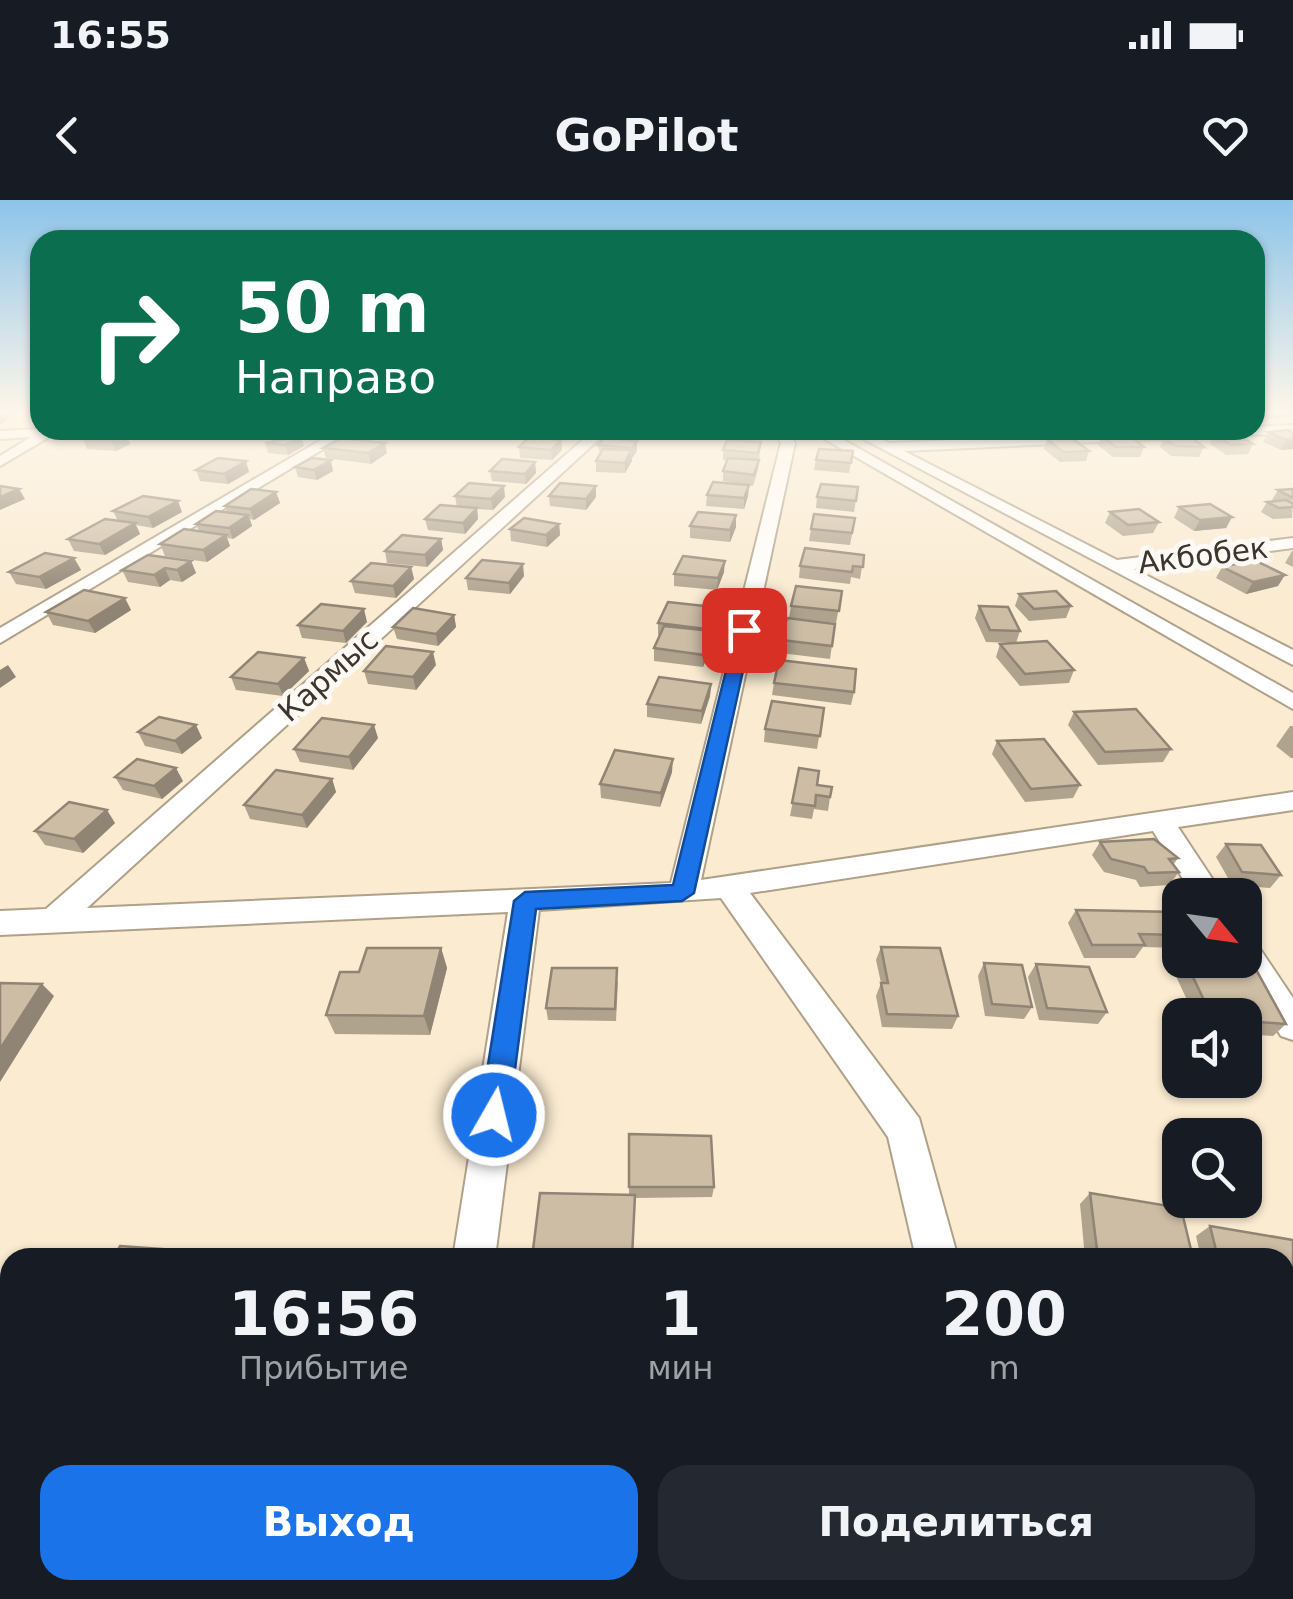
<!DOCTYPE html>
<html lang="ru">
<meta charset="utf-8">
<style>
:root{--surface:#171b24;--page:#242831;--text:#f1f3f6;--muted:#9ea1a6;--accent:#1a73e8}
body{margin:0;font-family:"DejaVu Sans",sans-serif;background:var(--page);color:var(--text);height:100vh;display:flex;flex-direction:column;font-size:38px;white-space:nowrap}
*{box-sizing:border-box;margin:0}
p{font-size:32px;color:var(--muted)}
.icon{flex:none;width:55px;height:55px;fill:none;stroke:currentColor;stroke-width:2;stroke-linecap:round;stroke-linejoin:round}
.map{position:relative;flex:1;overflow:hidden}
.details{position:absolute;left:0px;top:1048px;width:1295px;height:352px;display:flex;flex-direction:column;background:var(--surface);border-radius:30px 30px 0 0;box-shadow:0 2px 8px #0004}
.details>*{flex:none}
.guide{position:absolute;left:30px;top:30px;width:1235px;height:210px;border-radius:30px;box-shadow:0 2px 8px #0004;background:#0b6e4f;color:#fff;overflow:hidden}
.needle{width:65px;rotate:119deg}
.tools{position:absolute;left:1162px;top:678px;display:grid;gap:20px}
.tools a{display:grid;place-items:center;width:100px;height:100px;border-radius:20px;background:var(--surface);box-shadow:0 2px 8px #0004;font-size:50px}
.pin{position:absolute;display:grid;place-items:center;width:85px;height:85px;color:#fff;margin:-42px;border-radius:20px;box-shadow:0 5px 15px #0006}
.me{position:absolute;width:110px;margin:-55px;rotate:8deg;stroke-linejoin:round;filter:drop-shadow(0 0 8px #0008)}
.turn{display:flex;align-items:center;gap:35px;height:210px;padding:0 40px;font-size:45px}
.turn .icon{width:130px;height:130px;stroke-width:2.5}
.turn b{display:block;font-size:70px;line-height:85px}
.eta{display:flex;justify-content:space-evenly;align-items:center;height:170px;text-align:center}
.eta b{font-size:60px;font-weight:700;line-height:70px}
.action{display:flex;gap:20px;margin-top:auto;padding:20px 40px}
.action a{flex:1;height:115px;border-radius:30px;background:var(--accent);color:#fff;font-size:40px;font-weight:700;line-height:115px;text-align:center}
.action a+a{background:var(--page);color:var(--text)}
.status{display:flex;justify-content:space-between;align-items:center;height:70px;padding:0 50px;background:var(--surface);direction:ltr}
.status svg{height:28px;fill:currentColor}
header{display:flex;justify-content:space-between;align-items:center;height:130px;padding:0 40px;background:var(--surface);font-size:45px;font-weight:700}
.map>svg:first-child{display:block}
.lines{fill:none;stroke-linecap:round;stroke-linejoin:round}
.minor-casing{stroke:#afa189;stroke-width:4}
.minor{fill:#fff;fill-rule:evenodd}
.wall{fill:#b0a38e}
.shaded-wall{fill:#908474}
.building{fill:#cdbda5;stroke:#908474;stroke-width:2.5}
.route{fill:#1a73e8;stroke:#114b97;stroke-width:2.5}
.labels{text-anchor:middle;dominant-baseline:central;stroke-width:10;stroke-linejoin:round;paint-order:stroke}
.far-street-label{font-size:30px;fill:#3c362c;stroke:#fdf9f4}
</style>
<div class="status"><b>16:55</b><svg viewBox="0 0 49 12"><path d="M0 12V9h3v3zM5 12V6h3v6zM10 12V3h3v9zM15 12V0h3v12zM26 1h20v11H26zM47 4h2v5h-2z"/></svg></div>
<header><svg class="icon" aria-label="back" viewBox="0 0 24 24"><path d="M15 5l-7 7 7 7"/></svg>GoPilot<svg class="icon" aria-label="heart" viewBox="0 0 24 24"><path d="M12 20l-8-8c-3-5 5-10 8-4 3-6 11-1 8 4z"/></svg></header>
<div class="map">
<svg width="1293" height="1399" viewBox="0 0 1293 1399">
<rect width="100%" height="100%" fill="#faebd1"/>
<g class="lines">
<defs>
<g id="minor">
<path d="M1293,225V233L904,251L1117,360L1293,338V348L1134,369L1293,450V465L854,234L866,231L889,243Z"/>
<path d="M40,229V230H97L51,236L0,266V256L31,237L0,239V231Z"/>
<path d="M338,230H355L0,443V428Z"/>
<path d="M594,230H609L87,708L671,683L781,243L773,230H787L795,243L701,680L1293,592V610L1178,627L1223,695H1193L1153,631L750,693L919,918L958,1058H916L888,937L721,698L539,710L495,1058H453L508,712L0,735V711L46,709Z"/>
<path d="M809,230H826L1293,493V509Z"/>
<path d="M1245,740L1256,743L1293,798V840L1281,836L1233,760H1245Z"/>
<path d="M399,1390H453L452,1399H398Z"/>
<path d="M991,1390H1045L1048,1399H994Z"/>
</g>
</defs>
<!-- minor casing -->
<use href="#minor" class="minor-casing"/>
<!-- minor -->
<use href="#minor" class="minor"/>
</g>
<!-- wall -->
<g class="wall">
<path d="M40,211V222L32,223L28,213Z"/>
<path d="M1255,211H1293V217L1290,215L1288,218L1255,219Z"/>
<path d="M358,230H403L387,241L360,238Z"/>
<path d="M550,230H586L581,237L550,234Z"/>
<path d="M962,230H1003L1002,233L967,235Z"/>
<path d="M1268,232H1293V249L1281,250L1263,242Z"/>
<path d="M126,234L130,244L116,251L87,249L83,239Z"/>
<path d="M1214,235L1253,244L1248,254L1226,255L1210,244Z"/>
<path d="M1102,236L1144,247L1140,257H1113L1098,245Z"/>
<path d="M1164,237L1204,247L1199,257L1171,256L1160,247Z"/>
<path d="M1047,239L1089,251L1086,261L1060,262L1044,249Z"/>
<path d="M561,240L562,250L552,260L520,258L519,247Z"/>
<path d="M637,241V251L632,258L625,273L596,272V261L600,255L598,245Z"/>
<path d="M761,242L758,270L753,286L723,281V271L727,261L723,260V250Z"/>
<path d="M265,243L304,246L288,255L268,253Z"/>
<path d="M323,248L387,253L371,264L326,258Z"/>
<path d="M853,251L849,273L814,270L816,260Z"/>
<path d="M535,262L536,273L526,284L492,281L490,271Z"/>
<path d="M295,267L333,271L317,280L298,277Z"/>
<path d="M196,270L249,272L228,284L200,281Z"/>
<path d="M749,285L748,296L744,309L706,306L707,295Z"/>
<path d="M858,287L854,312L816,308L817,297Z"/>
<path d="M1293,289L1292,318L1273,319L1261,312L1267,302L1273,301L1272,300L1278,290Z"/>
<path d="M276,292L280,303L254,320L250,319L252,326L233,339L227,338L230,346L207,362L165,356L160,344L199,331L196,324L227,313L225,306Z"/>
<path d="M455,296L505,297L493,310L477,309L478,319L465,334L428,330L425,319L457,307Z"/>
<path d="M549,296L596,297L586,310L550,306Z"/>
<path d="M1179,307L1232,317L1226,328L1194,331L1174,318Z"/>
<path d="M113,311L182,312L153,328L136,325L140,334L105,355L74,351L68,339L118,321Z"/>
<path d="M1110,312L1159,322L1153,333L1123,336L1105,323Z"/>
<path d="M736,315V327L730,342L690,338V326Z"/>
<path d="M855,318L850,345L809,341L811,329Z"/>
<path d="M559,324L560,335L547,347L511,341L510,329Z"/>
<path d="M441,339L443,350L427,367L387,363L385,351Z"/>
<path d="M1292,351H1293V367L1285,363Z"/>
<path d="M864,355L860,379L851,377L850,384L799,378L800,366Z"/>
<path d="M74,358L81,370L46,389L16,384L9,372Z"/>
<path d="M191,361L196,373L182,382L170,380L160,387L128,382L122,370Z"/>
<path d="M411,367L414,379L396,398L355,393L351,381Z"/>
<path d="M1222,367L1278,386L1246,394L1216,378Z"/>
<path d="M724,372L717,390L674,386V374Z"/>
<path d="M524,376L510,394L468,390L466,378Z"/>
<path d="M842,391L836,423L789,418L791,406Z"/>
<path d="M1019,394L1071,406L1066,418L1029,421L1015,406Z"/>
<path d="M979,406L1020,431L1016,443L1074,470L1069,483L1020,486L996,457L1000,444L1015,443L986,442L975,418Z"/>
<path d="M714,407V419L709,431L712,444L703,467L654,461V448L660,435H658V423Z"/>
<path d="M131,410L95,433L53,425L46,412Z"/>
<path d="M454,415L456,427L438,446L397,439L393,427Z"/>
<path d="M367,422L346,443L302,438L298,425Z"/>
<path d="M835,424L830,459L780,453L781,440Z"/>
<path d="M304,458L309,471L283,496L236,490L231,477Z"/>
<path d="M436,465L416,490L368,484L364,471Z"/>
<path d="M774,483L854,492L851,505L772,495Z"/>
<path d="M711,484L710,496L701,524L647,517V504Z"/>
<path d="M824,508L817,549L764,542L765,529Z"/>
<path d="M1074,512L1171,549L1163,562L1098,565L1068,525Z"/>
<path d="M1290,526H1293V558H1291L1276,546Z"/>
<path d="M138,532L202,538L182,554L145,546Z"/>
<path d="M378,538L353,570L300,562L294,549Z"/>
<path d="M997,541L1080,585L1073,598L1025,602L992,554Z"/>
<path d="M799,568L830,597L828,611L814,609L812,619L790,616Z"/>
<path d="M672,572L660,607L601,598L600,584Z"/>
<path d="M115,577L183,581L162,599L123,590Z"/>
<path d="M332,579L336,592L307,628L250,619L244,605Z"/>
<path d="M115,623L83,653L45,645L35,631Z"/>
<path d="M1100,642L1178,658L1173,665L1179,672L1169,685L1140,687L1136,680L1104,672L1092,655Z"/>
<path d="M1226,644L1281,675L1270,688L1232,685L1216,657Z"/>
<path d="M1076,710L1180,715V748L1143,747L1135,758H1084L1068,723Z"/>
<path d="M881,747L958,816L952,829L882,827L876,796L881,783L876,760Z"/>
<path d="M441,748L447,768L430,835L335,834L326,815L359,772Z"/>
<path d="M1184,760H1197L1286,824L1273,836L1245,834V815H1194L1174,772Z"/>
<path d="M984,763L1032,807L1024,819L985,816L978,776Z"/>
<path d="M1036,764L1107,812L1098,824L1039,820L1028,777Z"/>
<path d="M618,781L616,821L548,820L546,808Z"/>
<path d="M629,934L714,987L712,997L635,998V1011L629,995Z"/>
<path d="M1090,993L1193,1058H1085L1080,1004Z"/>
<path d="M1210,1026L1293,1040V1126L1285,1124V1058H1201L1196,1036Z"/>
</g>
<!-- shaded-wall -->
<g class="shaded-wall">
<path d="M9,211L11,216L0,225V212Z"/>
<path d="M195,230L192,237L178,238L176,233Z"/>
<path d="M386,230H403L387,241L385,231Z"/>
<path d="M126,234L130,244L116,251L111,241Z"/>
<path d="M301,236L304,246L288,255L285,245Z"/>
<path d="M1293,239V249L1281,250L1286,240Z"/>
<path d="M561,240L562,250L552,260L551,250Z"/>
<path d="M637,241V251L632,258V248Z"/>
<path d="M385,243L387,253L371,264L368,253Z"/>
<path d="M631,250L632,261L625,273V263Z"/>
<path d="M331,260L333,271L317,280L314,270Z"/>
<path d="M246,261L249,272L228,284L224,274Z"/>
<path d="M535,262L536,273L526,284L525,274Z"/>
<path d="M749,285L748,296L744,309V298Z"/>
<path d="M504,286L505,297L493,310L491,299Z"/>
<path d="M596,286V297L586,310V299Z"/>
<path d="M19,289L25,299L0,310V297Z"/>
<path d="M276,292L280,303L254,320L250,309Z"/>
<path d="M178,301L182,312L153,328L148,317Z"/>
<path d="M477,308L478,319L465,334L463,323Z"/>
<path d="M248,315L252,326L233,339L229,328Z"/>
<path d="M736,315V327L730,342V330Z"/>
<path d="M1232,317L1226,328L1194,331L1200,320Z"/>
<path d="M135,323L140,334L105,355L99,344Z"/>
<path d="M559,324L560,335L547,347L546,335Z"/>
<path d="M226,335L230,346L207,362L203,350Z"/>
<path d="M441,339L443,350L427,367L425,355Z"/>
<path d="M74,358L81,370L46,389L39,377Z"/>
<path d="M191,361L196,373L182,382L177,370Z"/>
<path d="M725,361L724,372L717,390L718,378Z"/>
<path d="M523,364L524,376L510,394L509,383Z"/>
<path d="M411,367L414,379L396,398L393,386Z"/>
<path d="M165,368L170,380L160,387L154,375Z"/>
<path d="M1285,375L1278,386L1246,394L1253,382Z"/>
<path d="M125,398L131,410L95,433L88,421Z"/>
<path d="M714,407V419L706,441V429Z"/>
<path d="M364,409L367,422L346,443L343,431Z"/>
<path d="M454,415L456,427L438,446L436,434Z"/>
<path d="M712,431V444L703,467L704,455Z"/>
<path d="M433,452L436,465L416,490L413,477Z"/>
<path d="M304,458L309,471L283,496L278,484Z"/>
<path d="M8,465L16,477L0,488V470Z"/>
<path d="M711,484L710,496L701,524L702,511Z"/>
<path d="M196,525L202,538L182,554L175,541Z"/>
<path d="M374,525L378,538L353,570L349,557Z"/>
<path d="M673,559L672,572L660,607L661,593Z"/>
<path d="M176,568L183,581L162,599L154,586Z"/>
<path d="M332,579L336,592L307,628L302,615Z"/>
<path d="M107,610L115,623L83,653L74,639Z"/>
<path d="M441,748L447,768L430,835L424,816Z"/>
<path d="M42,784L54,796L0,882V849Z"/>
<path d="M10,1257V1304L8,1309L0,1308V1279Z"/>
<path d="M350,1390H364L363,1399H349Z"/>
</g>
<!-- building -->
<g class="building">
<path d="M1288,230L1293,232V239L1286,240L1268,232Z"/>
<path d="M97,232L126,234L111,241L83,239Z"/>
<path d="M1236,234L1253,244L1231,245L1214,235Z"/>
<path d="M1129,235L1144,247H1116L1102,236Z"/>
<path d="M301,236L285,245L265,243Z"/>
<path d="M529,237L561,240L551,250L519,247Z"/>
<path d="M1164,237L1192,238L1204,247L1175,246Z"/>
<path d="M341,238L385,243L368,253L323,248Z"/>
<path d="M604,238L637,241L632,248L598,245Z"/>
<path d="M1072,238L1089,251L1063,252L1047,239Z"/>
<path d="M727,240L761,242L758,253L723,250Z"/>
<path d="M603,249L631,250L625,263L596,261Z"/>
<path d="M819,249L853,251L851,263L816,260Z"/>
<path d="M218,258L246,261L224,274L196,270Z"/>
<path d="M312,258L331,260L314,270L295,267Z"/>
<path d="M728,258L759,260L754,275L723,271Z"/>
<path d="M502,259L535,262L525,274L490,271Z"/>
<path d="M713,282L749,285L744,298L707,295Z"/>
<path d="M469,283L504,286L491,299L455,296Z"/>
<path d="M560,283L596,286L586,299L549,296Z"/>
<path d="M821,284L858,287L856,301L817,297Z"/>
<path d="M0,286L19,289L0,297Z"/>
<path d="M251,289L276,292L250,309L225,306Z"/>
<path d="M1293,289V298L1278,290Z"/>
<path d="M143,296L178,301L148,317L113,311Z"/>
<path d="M1286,300L1293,304V307L1279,308L1267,302Z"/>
<path d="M1210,304L1232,317L1200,320L1179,307Z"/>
<path d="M440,305L477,308L463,323L425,319Z"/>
<path d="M1139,309L1159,322L1128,325L1110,312Z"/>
<path d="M216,311L248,315L229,328L196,324Z"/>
<path d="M698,312L736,315L730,330L690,326Z"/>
<path d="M814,314L855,318L852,333L811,329Z"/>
<path d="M524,318L559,324L546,335L510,329Z"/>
<path d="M105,319L135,323L99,344L68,339Z"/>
<path d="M184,329L226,335L203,350L160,344Z"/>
<path d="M402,335L441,339L425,355L385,351Z"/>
<path d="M805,348L864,355L863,367L853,366L852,372L800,366Z"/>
<path d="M45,353L74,358L39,377L9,372Z"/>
<path d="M148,355L191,361L177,370L165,368L154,375L122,370Z"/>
<path d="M683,356L725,361L718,378L674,374Z"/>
<path d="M482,360L523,364L509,383L466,378Z"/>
<path d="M1254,360L1285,375L1253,382L1222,367Z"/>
<path d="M371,363L411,367L393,386L351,381Z"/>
<path d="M796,386L842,391L839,411L791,406Z"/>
<path d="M84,390L125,398L88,421L46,412Z"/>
<path d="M1056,391L1071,406L1034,409L1019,394Z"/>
<path d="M668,402L714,407L706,429L658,423Z"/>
<path d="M321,404L364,409L343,431L298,425Z"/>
<path d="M979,406L1008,407L1020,431L990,430Z"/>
<path d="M413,408L454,415L436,434L393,427Z"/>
<path d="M787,418L835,424L832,446L781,440Z"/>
<path d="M664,426L712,431L704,455L654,448Z"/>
<path d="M1047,441L1074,470L1025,474L1000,444Z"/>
<path d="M386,446L433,452L413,477L364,471Z"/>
<path d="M258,452L304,458L278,484L231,477Z"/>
<path d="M779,460L856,469L854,492L774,483Z"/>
<path d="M659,477L711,484L702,511L647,504Z"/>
<path d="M772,501L824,508L820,536L765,529Z"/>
<path d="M1136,509L1171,549L1105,552L1074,512Z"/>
<path d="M159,517L196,525L175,541L138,532Z"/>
<path d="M322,518L374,525L349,557L294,549Z"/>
<path d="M1044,539L1080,585L1031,589L997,541Z"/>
<path d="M615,550L673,559L661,593L600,584Z"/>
<path d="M137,559L176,568L154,586L115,577Z"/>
<path d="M799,568L819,571L817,585L832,587L830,597L816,595L815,606L792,603Z"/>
<path d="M276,570L332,579L302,615L244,605Z"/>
<path d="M69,602L107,610L74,639L35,631Z"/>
<path d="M1154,639L1178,658L1169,659L1179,672L1148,673L1144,667L1111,659L1100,642Z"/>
<path d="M1226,644L1261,645L1281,675L1242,672Z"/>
<path d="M1076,710L1178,712L1180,715V735L1139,734L1145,745H1092Z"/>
<path d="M881,747L940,748L958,816L887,814L881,783H888Z"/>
<path d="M367,748H441L424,816L326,815L340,772H359Z"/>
<path d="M1185,760L1253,764L1286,824L1245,821V815H1211Z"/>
<path d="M984,763L1022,765L1032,807L992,804Z"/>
<path d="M1036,764L1089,767L1107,812L1047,808Z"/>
<path d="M552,768H617L615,809L546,808Z"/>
<path d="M0,783L42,784L0,849Z"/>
<path d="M629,934L711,936L714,987H629Z"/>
<path d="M540,993L635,995L632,1058H532Z"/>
<path d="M1090,993L1181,1008L1193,1058H1098Z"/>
<path d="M1210,1026L1293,1040V1114L1285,1113V1058H1218Z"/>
<path d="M120,1046L188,1051L186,1058H114Z"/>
<path d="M0,1183H10V1257L0,1279Z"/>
<path d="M249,1390H350L349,1399H247Z"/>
<path d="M488,1390H673V1399H487Z"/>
</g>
<!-- sky -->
<linearGradient id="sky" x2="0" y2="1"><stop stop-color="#8dc4e9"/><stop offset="0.52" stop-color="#fdf6ea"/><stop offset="1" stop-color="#fdf6ea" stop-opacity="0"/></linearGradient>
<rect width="1293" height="407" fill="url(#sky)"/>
<!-- route -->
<path class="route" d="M744,426L752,430L694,693L682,701L536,709L509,915L505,924L494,928L484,924L480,915L514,701L525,692L673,685L736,430Z"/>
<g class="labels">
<!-- far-street labels -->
<g class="far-street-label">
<text transform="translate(1203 355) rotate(-7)">Акбобек</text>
<text transform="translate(328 475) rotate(-42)">Кармыс</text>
</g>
</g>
</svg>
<div class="tools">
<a><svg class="needle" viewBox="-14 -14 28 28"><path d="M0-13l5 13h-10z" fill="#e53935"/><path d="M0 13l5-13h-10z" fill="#9ea1a6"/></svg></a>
<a><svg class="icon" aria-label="sound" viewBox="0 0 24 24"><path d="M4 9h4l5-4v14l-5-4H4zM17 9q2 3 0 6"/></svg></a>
<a><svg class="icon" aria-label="search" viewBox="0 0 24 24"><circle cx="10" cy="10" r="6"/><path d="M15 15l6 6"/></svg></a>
</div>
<div class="pin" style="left:744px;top:430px;background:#d93025"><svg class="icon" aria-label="arrive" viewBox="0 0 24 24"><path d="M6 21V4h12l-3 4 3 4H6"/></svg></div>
<svg class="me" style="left:494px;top:915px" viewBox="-20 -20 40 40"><circle r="17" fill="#1a73e8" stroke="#fff" stroke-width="3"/><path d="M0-11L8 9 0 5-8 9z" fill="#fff"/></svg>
<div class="guide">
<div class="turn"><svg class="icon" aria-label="right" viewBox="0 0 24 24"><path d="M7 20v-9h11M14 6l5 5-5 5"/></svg><div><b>50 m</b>Направо</div></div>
</div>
<section class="details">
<div class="eta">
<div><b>16:56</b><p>Прибытие</p></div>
<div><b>1</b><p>мин</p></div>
<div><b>200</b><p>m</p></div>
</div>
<div class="action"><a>Выход</a><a>Поделиться</a></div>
</section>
</div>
